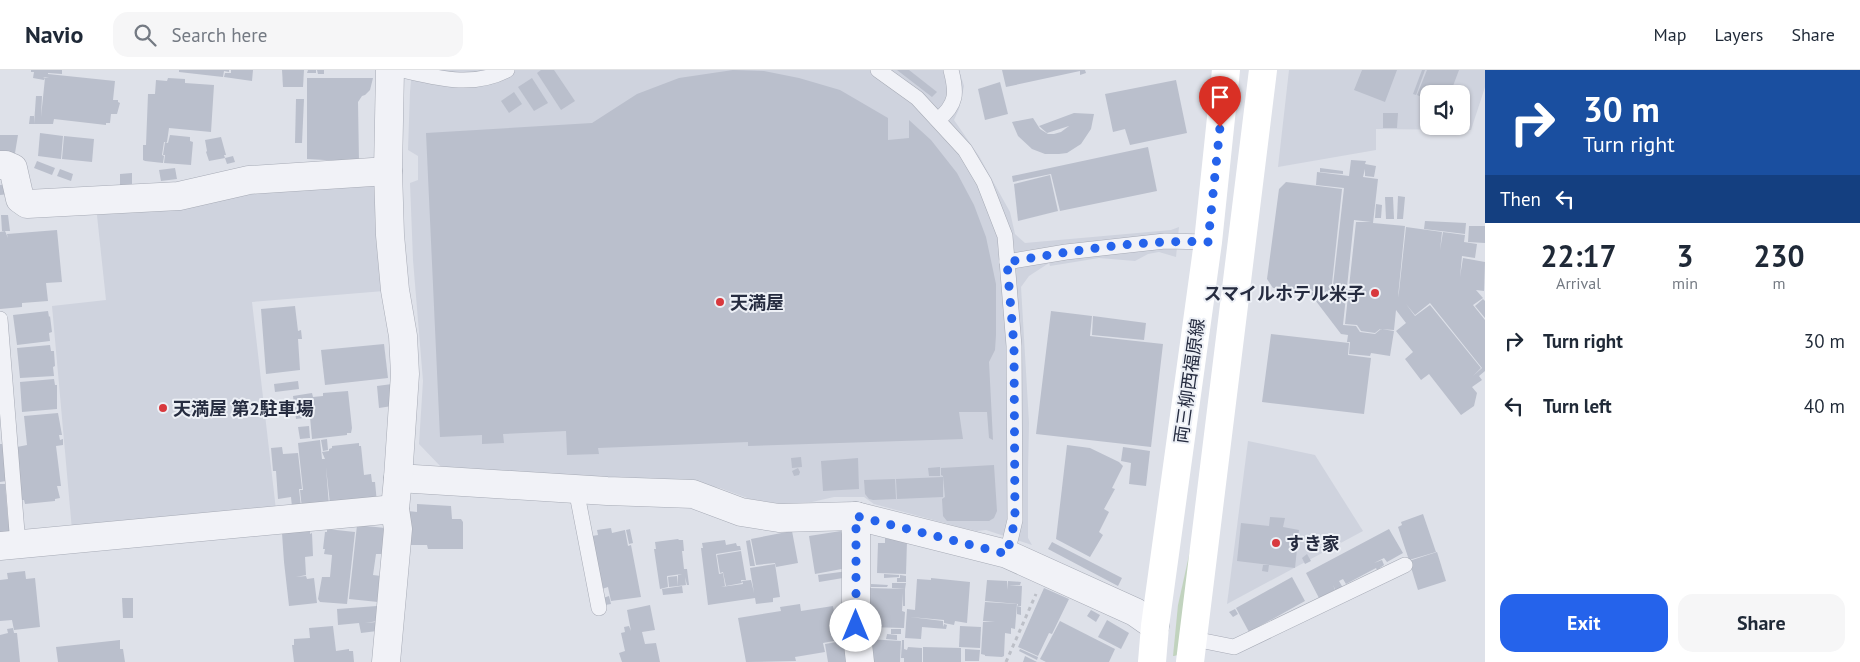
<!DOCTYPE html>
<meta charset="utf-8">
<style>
:root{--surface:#fff;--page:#f6f6f7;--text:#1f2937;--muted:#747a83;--line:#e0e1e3;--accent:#2563eb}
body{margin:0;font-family:"PT Sans","Noto Sans JP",sans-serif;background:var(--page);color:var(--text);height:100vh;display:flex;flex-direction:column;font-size:19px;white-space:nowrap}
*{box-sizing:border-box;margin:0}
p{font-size:16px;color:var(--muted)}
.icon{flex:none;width:28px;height:28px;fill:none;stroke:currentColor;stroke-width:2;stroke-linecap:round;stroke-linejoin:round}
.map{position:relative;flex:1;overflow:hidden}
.sheet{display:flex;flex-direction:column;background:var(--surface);width:375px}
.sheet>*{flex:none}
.guide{background:#1a4fa0;color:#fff;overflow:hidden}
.tools{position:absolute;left:1420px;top:15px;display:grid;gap:10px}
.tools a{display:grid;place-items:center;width:50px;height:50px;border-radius:10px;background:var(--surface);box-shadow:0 1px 4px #0004;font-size:25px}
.pin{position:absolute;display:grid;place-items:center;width:42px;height:42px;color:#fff;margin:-51px -21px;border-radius:50% 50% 50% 0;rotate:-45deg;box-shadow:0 0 5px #0007}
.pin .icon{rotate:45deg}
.me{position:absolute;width:55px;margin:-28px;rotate:0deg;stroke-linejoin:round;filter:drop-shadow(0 0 4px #0008)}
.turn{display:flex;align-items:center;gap:18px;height:105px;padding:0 15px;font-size:22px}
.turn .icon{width:65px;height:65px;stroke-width:2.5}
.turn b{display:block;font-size:35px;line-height:42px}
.then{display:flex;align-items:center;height:48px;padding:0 15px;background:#0003;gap:10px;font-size:19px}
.eta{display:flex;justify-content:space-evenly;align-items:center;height:85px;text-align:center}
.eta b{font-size:30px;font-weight:700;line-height:35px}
.cta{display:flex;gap:10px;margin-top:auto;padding:10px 15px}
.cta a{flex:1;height:58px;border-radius:15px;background:var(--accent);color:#fff;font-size:20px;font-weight:700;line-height:58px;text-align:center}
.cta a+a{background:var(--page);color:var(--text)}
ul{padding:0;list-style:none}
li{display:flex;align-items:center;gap:15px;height:65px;padding:0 15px}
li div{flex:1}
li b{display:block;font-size:19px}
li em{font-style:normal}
header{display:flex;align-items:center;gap:30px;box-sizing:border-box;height:70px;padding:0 25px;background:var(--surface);border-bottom:1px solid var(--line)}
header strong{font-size:24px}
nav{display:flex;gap:28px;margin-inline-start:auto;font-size:18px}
.search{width:350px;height:45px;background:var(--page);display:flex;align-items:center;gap:12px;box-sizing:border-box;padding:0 18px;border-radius:15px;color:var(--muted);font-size:19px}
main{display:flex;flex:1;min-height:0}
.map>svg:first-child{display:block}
.built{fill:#cfd3de;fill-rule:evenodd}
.green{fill:#c1d3be}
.building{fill:#babfcc;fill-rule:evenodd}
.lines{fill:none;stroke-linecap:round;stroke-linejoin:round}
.lane-casing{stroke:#a7abb6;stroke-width:16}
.street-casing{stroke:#a7abb6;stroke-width:29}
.path{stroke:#bcbfc7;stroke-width:3;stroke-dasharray:4 4;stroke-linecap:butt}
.lane{stroke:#f1f2f7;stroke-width:15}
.street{stroke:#f1f2f7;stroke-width:28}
.secondary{stroke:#fff;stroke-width:28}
.route{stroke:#2563eb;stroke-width:9;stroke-dasharray:0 16.2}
.poi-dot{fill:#d8383d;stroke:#edf0f6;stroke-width:2}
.labels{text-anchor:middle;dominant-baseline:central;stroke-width:4;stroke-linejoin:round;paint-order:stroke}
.poi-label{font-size:18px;font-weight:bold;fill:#262c40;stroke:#edf0f6;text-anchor:start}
.street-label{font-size:18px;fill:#262c40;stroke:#edf0f6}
</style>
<header>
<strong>Navio</strong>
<div class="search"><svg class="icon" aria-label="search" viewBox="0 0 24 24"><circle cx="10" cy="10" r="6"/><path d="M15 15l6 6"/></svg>Search here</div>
<nav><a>Map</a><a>Layers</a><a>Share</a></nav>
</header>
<main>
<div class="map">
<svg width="1485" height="592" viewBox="0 0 1485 592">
<rect width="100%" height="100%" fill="#dee1e9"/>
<!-- built -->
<g class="built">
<path d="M412,0H959L964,16L959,39L954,50L979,86L1010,142L1015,164L1025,173L1171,160L1179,157L1176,187L1159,182L1148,184L1135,191L1099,188L1050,196L1049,193L1029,206L1021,217L1029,353L1028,401V468L1032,475L986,460L977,461L963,458L874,434L864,427H834L812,432L783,434L750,429L720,418L697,414L530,402L443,399L419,374L423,311L413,190L410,113L418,110V86L408,80L410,22Z"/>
<path d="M1289,0H1485V17L1471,60L1376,59V80L1278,97ZM1429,24H1461V56H1429Z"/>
<path d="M375,109L384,221L252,232L276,440L72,460L52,236L106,230L96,136Z"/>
<path d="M1248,371L1315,385L1363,461L1227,534Z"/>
</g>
<!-- green -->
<path class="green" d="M1194,463L1178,585L1174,586H1173L1178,535Z"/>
<!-- building -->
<g class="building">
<path d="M31,0H62V4L48,3V4L115,11L113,30H118V32L120,33L117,44H111L110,53H106V55L54,49L53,54H34L36,26H42L41,47L45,8H49L43,7L45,8L44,10L33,8L34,2H31Z"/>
<path d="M179,0H229V2L224,1L223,7L179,2Z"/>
<path d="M231,0H253L252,11L224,7L225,3H231Z"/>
<path d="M282,0H304L303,17H283Z"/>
<path d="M308,0H316V3H307Z"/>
<path d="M317,0H324V4H318Z"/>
<path d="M541,0H554L575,31L561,40L537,3Z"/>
<path d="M733,0L764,1L799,8L840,20L888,48V70L909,68V50L931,70L957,103L974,135L986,167L996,214V265L995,280L989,292L993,370L989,368L987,342H959L963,369L748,376V372L598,378L599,384L567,385L566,361L503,364L504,373L482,374V365L440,367L426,63L592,53L637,24L679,8Z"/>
<path d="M897,0H909L937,22L932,27Z"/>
<path d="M1002,0H1085L1086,3L1080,5V1L1006,17Z"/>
<path d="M1362,0H1397L1385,32L1354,20Z"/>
<path d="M1422,0H1425L1416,25L1413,24Z"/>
<path d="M1427,0H1459L1450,24H1429V30L1417,25Z"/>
<path d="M168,8L185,9V13L214,15L211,62L169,58L167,72H164L162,85L164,86L163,93L145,91L143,90V75H146L148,24H155L156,10L167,11Z"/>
<path d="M307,8H373L370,20L365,25L362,26L358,32L359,92L307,89Z"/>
<path d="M532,8L548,33L534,41L518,17Z"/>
<path d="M1176,10L1187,63L1130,75L1125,59L1113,62L1105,24Z"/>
<path d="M1000,12L1008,44L985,50L978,19Z"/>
<path d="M514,22L522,34L509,43L501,31Z"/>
<path d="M296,29H304L302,73H295Z"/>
<path d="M1074,43L1094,44L1091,59L1081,74L1067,83L1059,84H1045L1032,79L1018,66L1012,52L1033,48L1040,59L1048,64H1054L1061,62L1069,56L1047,63L1039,56Z"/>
<path d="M1383,43H1398L1397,58H1383Z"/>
<path d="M30,46H34V54H29Z"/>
<path d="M40,63L63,66L61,89L38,86Z"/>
<path d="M0,65H18L15,83H0Z"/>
<path d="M170,65L190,67V71L193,72L191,95L164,93L165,85H163L165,72L168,73Z"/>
<path d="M64,66L94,69L92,92L62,89Z"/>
<path d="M221,67L226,85H224L225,88L209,91L206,82L207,81L205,70Z"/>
<path d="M1148,77L1157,121L1060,141L1051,104L1013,112L1012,106Z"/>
<path d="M233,86L235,92L227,94L225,88Z"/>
<path d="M1351,90L1366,91L1365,94L1376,96L1374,107L1365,106V99L1363,107L1378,109L1373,153L1405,156L1398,227L1399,222L1434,226L1399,222L1406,157L1442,162L1440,180L1443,162L1465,165L1464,172L1477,174L1475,188L1462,186L1460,207L1463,188L1485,192L1484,221L1476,220L1483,228L1473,235L1485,250V301L1479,306L1482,310L1472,317L1477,323L1474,336L1461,345L1429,304L1421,310L1405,289L1413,282L1396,261L1406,253L1396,240L1394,260L1380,259L1375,263L1361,261L1357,255L1345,254L1356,152H1371L1354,150L1343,255L1356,256L1360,262L1375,264L1381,259L1394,261L1390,286L1371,283L1370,286L1349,284L1350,272H1347L1348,265L1341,264L1309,222L1332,224L1344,118L1316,115L1317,102L1349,106ZM1430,233L1482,298L1473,306L1481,298L1430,235L1415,246L1406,234L1415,245Z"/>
<path d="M37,91L55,98L52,105L34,98Z"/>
<path d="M175,98L177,109L161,111L159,100Z"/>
<path d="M1320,98L1343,101V104L1320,102Z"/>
<path d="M60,99L73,104L71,111L57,106Z"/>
<path d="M132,103V116L120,117V104Z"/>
<path d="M1050,105L1058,141L1018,151L1014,114Z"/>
<path d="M1286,112L1342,119L1331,223L1283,218V223H1278V218H1273L1267,209L1279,119Z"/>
<path d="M8,114L10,124L0,125V115Z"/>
<path d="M1398,126L1405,127L1403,149H1397Z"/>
<path d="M1385,127H1393L1394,149H1386Z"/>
<path d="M1376,134L1382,135L1381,148H1375Z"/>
<path d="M1,145H8L10,161H2Z"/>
<path d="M1425,151L1466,153L1465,164L1424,159Z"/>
<path d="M1469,156H1485V173L1468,172Z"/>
<path d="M57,160L62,212L46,213L48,231L22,233V237L0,239V162L5,161L8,168L7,164Z"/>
<path d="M1483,229L1485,231V248L1475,236Z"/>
<path d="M295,236L298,261L301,260L302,269H298L300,300L266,304L261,239Z"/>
<path d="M48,241L49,247L50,246L52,262L49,263L50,271L17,275L13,245Z"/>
<path d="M1051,241L1092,246L1090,266L1163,274L1151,377L1036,364Z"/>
<path d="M1093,246L1146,253L1144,270L1092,265Z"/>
<path d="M1271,264L1349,273L1348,285L1371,288L1364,344L1262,332Z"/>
<path d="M384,274L388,308L325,315L321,280Z"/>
<path d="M50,275L51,281H54L55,296L53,297L54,306L20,308L17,278Z"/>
<path d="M54,309L55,315H57V339L22,342L20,312Z"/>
<path d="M298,311L299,319L275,322L274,314Z"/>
<path d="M392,314V336L379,338L377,316Z"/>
<path d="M348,321L352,358L351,363H347V365L312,369L310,347L296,349L293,326L312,323L313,327L323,326V323Z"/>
<path d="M58,343L62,365H59L60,370L63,369V375L56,376L61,416H57L60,428L55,429V431L25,434L24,430H22L17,377L27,375L24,346Z"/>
<path d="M309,356L310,368L300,369L298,357Z"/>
<path d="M327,369L328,380L323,381L321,370Z"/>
<path d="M320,370L322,389H325L322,382L329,381V379L332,378V376L359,373V376H361L364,405L371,404L372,412H375L377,433L330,434L326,397L329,436L302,439L300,420H303L298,373Z"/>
<path d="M0,374H4L6,411L0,412Z"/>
<path d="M1067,375L1090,378L1119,392L1123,396L1112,418L1115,419L1104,439L1109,442L1099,462L1103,465L1090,487L1056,469Z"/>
<path d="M282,377L283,384L298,383L302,419H299L301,437H292L291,427L278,429L276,401H273L271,378Z"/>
<path d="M1123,377L1150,381L1146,416L1129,414L1131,393L1121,391Z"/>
<path d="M801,387L802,397L792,398L791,388Z"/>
<path d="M858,388L859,419L823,421L821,391Z"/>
<path d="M994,395L997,441L994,448L989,451H947L943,446L942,429L945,427L943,406L941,405V398Z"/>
<path d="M940,397V406H929L928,398Z"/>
<path d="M798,398L800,402L799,405L794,406L792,401Z"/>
<path d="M943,407V427L897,429L896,409Z"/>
<path d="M895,409L896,429L873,430L869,429L865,424L864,410Z"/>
<path d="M0,414H5L8,450L10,449L11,464L0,465Z"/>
<path d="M417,434L451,436L452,449H461L463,452V479H428L427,475H408V441L417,442Z"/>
<path d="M1423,444L1436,482L1409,490L1398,457L1402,455L1401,452Z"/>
<path d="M1270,447L1285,448L1283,457L1299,460L1295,498L1237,491L1241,453L1269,456Z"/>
<path d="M357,455L385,458L383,484H376L373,505L381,506L378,532L349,529Z"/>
<path d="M611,458L612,463L625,460L628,476L631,475L641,527L611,531L608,517L602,519L592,466L598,465L597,460Z"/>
<path d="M327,459L355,462L347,534L320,532L318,529L322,507H330L332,485L324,484L325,479H323L325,462H327Z"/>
<path d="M630,459L633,473L629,474L626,460Z"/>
<path d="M1389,459L1403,483L1387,492L1384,488L1374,493L1382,490L1384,495L1377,500L1376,498L1346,514L1343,509L1339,511L1343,518L1336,521L1333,515L1335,520L1319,528L1306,503Z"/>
<path d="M310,460V464L312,463L313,486L305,487L306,505L296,507L306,506L307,509L314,508L317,533L289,536L284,492L294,491L284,492L282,463Z"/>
<path d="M792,461L798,493L776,497L775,493L756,495L751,469Z"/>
<path d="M841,461L842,464L847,463V498L815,504L809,466Z"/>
<path d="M885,468L907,471L906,504L877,503L878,473H885Z"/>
<path d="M678,469L679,470H683L684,481H682L684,499H687L689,515H687L685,507L686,515L678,516V505L682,504L667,506L668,517L660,519L654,479H656L655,472Z"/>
<path d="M725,470L726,475L736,473L737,476H740L741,480L716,484L719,504L723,503L725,516L721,517L743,514L742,511L751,510L754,523L750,498L775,494L780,527L773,528V532L756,534L755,528L708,535L701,478H703L702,473Z"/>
<path d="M750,470L755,496H750L746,471Z"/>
<path d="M1052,472L1122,508L1118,516L1048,479Z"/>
<path d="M741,481L746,510H741L742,513L726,516L723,502L720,503L717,485Z"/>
<path d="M1437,482L1446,511L1418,520L1409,491Z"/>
<path d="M1307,484L1311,491L1305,494L1302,488Z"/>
<path d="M1263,495H1269L1268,502L1262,501Z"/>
<path d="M25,501L26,509L35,508L40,557L14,560L12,550L0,551V510L8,509L7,503Z"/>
<path d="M848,501L849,507L819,512L818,505Z"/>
<path d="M884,504L899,505V507L884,508Z"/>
<path d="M900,505L906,506V512H897V508H900Z"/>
<path d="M677,506L678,516L669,517L668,507Z"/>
<path d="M1292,507L1305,531L1249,562L1236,538Z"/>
<path d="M931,508L970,512L967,553L955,551L954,555L944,553V550L910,547L943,551V557L944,554L947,555L946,559L922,557L921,569L905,568L907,539L915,540L917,509L931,510Z"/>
<path d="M987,510L1007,511V520L1008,511L1021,512L1020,515H1009L1022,516L1021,536L1017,537L1018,534L985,531Z"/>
<path d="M892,513H906L905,519L892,518Z"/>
<path d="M871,514L888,515L887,517H871Z"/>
<path d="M682,516L683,523L663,525L662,519Z"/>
<path d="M869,518L905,519V536H903V523L902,541L905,542L904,558L867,557Z"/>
<path d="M1044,518L1069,529L1052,564L1049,563L1038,586L1018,577Z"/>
<path d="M609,526L611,534L605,535L603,528Z"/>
<path d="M122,528H133V548H123Z"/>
<path d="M985,532L1017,534L1015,559L1011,558V564L1005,563L1004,586L1002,587L985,586V585L981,584L983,552H995L983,551Z"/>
<path d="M800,534L801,541L833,536L839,570L823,573L825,582L795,587L796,591L746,592L738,548L781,541L780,537Z"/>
<path d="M650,535L655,560L642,562L645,574L656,573L660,592H622L619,583L625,581L621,563L625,562L624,557L629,556L631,561L627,540Z"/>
<path d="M377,536L378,551L365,553L376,552L377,561L361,563L359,553L338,555L337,539Z"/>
<path d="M1017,537H1021V545L1017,544Z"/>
<path d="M1235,539L1238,544L1233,547L1229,542Z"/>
<path d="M1091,540L1100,545L1096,552L1087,546Z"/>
<path d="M1107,550L1129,563L1121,579L1098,567Z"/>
<path d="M1060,551L1115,579L1109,592H1046L1040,589Z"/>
<path d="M333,556L336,581L349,579V581H353L354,592H294L292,575H294V569L310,568L309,558Z"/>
<path d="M960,556L981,557L980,578L959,577Z"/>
<path d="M13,558L14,563H17L20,592H0V565L8,563L7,559Z"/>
<path d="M868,558L881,559V562H868Z"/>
<rect x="891" y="559" width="10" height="5"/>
<path d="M887,564L897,565V570L886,569Z"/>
<path d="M867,569L901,571L900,592H867Z"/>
<path d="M120,570V579H123L125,592H58L56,577Z"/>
<path d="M849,570L852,592H828L825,574Z"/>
<path d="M902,570H904V579L907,580L908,577L922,578V592H904V588H901Z"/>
<path d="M923,577L961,578V592H923Z"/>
<path d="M965,579L980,580L979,591H965Z"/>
<path d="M1020,579L1038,587L1037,590L1019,581Z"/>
<path d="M1025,586L1037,592H1023Z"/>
</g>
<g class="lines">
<defs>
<g id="lane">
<path d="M402,0C438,8 472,18 507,0"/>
<path d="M878,0L917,28L965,80L984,112L1005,166L1014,276L1015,450L1007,484"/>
<path d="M938,50C957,34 957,23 951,0"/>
<path d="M1007,192L1066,182L1165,171L1208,172"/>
<path d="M0,249L18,475"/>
<path d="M576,419L599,538"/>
<path d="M1194,569L1234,577L1405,495"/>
</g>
<g id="street">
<path d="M0,95H6L13,98L20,129L27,134L179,126L249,110L388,101"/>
<path d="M398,408L607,421L693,424L741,442L779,448L856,446L1007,484L1135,542L1155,556"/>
<path d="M856,446V556L860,592"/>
<path d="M0,476L395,439"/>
<path d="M386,592L398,459L395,439L398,408L405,304L403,266L395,220L390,165L388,101L390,0"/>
</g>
</defs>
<!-- lane casing -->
<use href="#lane" class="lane-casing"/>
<!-- street casing -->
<use href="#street" class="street-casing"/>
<!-- path -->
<path class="path" d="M1006,592L1036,524"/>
<!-- lane -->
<use href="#lane" class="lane"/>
<!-- street -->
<use href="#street" class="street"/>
<!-- secondary -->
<g class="secondary">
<path d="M1152,592L1155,556L1208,172L1226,0"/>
<path d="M1190,592L1263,0"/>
</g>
</g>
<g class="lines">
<!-- route -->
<path class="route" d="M856,556V446L1007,484L1015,450L1014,276L1007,192C1073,181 1141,169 1208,172L1220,57"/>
</g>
<!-- markers -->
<g class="poi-dot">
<circle cx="1375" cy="223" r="5"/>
<circle cx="720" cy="232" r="5"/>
<circle cx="163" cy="338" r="5"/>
<circle cx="1276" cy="473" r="5"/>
</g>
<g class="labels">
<!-- poi labels -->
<g class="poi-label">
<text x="1365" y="223" text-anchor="end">スマイルホテル米子</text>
<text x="730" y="232">天満屋</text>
<text x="173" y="338">天満屋 第2駐車場</text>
<text x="1286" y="473">すき家</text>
</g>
<!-- street labels -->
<g class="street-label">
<text transform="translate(1189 311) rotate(-82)">両三柳西福原線</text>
</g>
</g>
</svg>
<div class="tools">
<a><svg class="icon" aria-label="sound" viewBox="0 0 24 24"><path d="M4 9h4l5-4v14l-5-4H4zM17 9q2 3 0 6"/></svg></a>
</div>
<div class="pin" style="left:1220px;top:57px;background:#d93025"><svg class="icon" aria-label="arrive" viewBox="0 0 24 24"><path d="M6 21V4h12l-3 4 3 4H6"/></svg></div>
<svg class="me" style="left:856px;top:556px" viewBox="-20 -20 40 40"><circle r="19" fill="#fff"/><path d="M0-13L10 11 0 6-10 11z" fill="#2563eb"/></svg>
</div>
<section class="sheet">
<div class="guide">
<div class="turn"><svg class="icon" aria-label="right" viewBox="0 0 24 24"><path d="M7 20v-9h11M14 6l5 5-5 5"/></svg><div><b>30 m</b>Turn right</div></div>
<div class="then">Then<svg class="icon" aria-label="left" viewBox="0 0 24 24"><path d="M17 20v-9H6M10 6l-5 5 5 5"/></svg></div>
</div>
<div class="eta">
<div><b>22:17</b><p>Arrival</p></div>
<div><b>3</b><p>min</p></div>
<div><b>230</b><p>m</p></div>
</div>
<ul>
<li><svg class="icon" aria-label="right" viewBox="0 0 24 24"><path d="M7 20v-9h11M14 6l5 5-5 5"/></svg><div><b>Turn right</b></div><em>30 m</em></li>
<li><svg class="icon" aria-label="left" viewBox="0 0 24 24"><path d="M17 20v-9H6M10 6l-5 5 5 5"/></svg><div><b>Turn left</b></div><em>40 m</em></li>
</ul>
<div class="cta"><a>Exit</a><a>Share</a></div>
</section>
</main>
